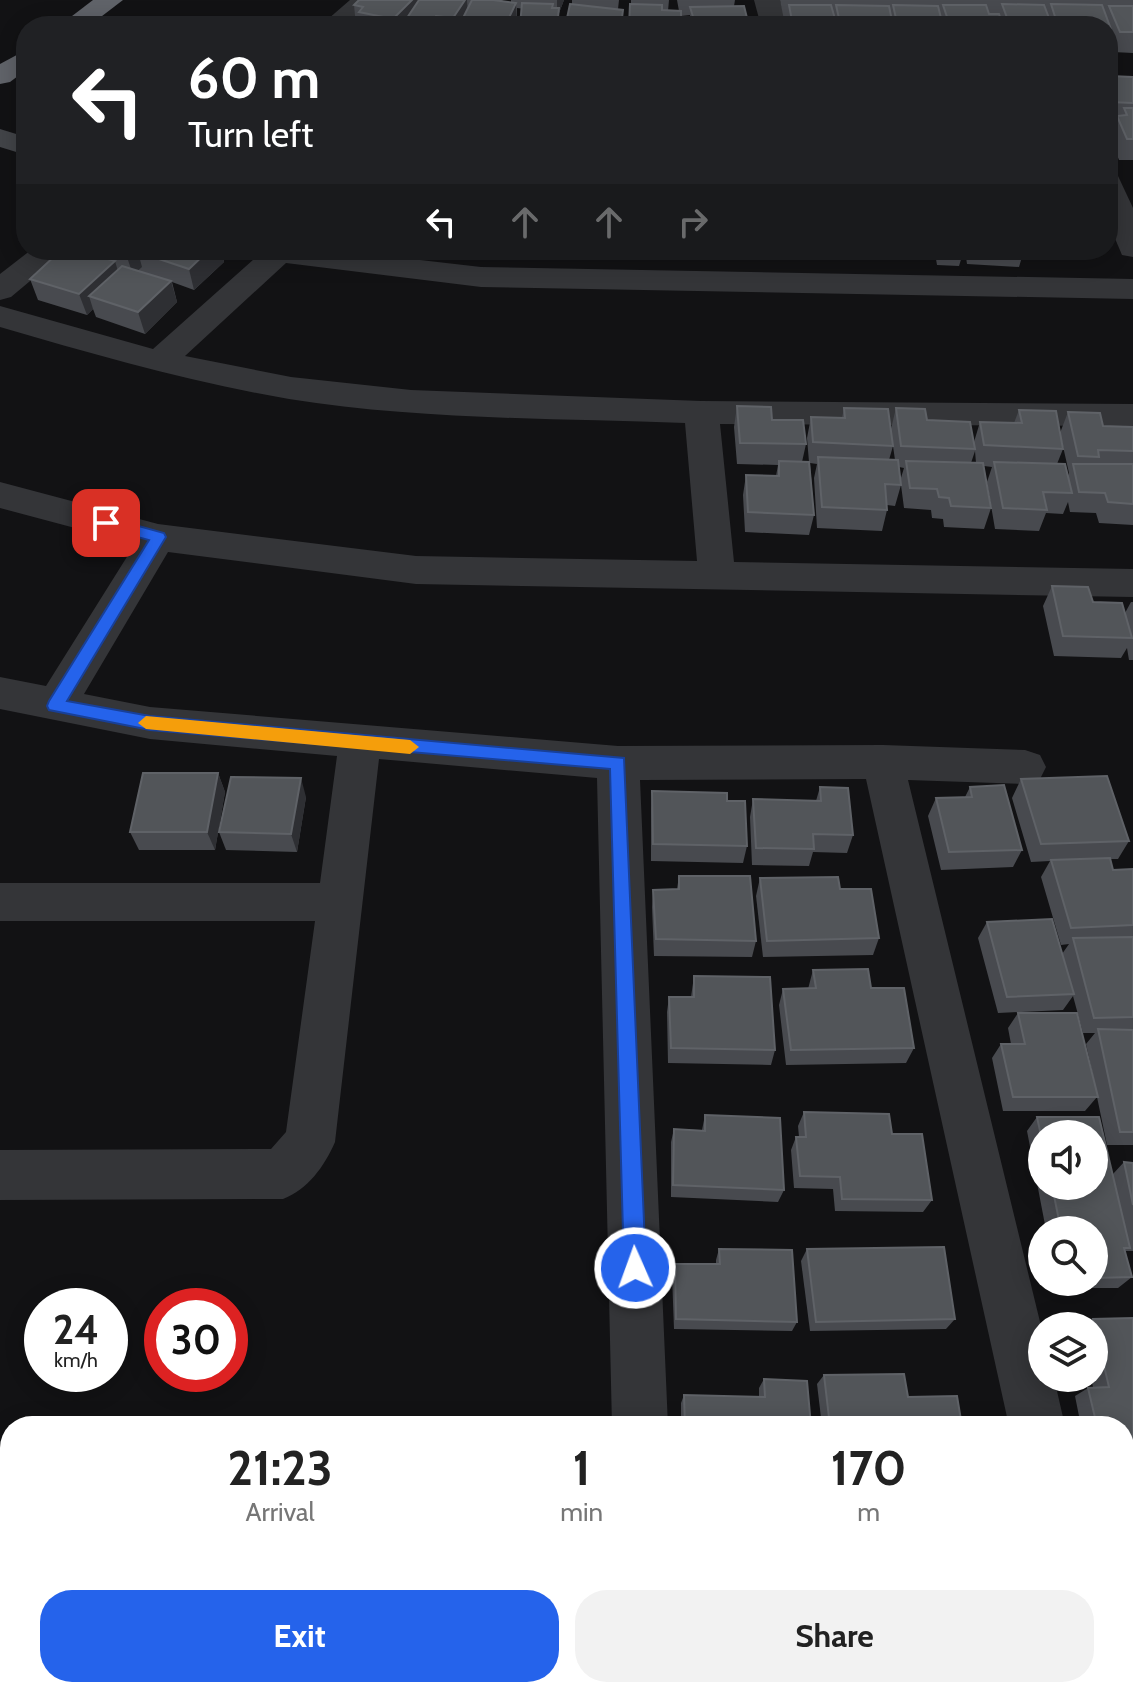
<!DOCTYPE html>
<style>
:root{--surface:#fff;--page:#f2f2f2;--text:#222;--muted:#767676;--accent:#2563eb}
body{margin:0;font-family:Cabin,sans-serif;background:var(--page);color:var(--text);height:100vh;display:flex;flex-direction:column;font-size:30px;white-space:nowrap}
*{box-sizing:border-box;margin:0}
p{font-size:26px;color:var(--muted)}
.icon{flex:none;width:44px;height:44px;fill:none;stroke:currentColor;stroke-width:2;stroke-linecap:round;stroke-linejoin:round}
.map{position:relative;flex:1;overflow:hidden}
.panel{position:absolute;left:0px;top:1416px;width:1134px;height:282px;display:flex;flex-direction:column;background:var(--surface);border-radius:32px 32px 0 0;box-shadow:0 4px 20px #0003}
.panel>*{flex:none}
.hud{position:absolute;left:16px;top:16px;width:1102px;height:244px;border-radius:32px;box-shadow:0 4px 20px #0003;background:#202124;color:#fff;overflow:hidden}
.fabs{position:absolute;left:1028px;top:1120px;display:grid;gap:16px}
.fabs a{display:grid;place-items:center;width:80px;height:80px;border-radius:50%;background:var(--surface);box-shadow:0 4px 20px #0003;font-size:40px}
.speed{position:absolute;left:24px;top:1288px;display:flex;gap:16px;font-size:40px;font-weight:700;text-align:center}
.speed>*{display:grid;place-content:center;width:104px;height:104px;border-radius:50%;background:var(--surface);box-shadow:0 4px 20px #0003;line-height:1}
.speed small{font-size:20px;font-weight:400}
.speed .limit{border:12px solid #d22;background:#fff;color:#111}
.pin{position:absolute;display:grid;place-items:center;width:68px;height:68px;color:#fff;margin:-34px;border-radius:16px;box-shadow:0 4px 12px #0006}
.me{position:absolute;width:88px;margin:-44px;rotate:358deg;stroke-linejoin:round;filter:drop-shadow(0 0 6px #0008)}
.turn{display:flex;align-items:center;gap:28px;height:168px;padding:0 40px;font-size:36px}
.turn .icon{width:104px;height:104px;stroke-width:2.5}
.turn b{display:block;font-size:56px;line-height:68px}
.lanes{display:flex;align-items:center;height:76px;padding:0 40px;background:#0003;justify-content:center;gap:40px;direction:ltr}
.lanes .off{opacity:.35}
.eta{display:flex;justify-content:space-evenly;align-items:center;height:136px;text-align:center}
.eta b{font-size:48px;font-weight:700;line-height:56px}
.primary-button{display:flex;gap:16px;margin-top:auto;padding:16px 40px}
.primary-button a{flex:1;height:92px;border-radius:32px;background:var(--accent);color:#fff;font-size:32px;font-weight:700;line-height:92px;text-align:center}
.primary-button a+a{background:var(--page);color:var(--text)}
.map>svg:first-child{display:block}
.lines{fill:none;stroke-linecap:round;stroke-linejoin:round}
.street{fill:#343538;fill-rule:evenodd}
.secondary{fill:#424448;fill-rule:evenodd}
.highway{fill:#606369;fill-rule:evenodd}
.wall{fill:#484a4f;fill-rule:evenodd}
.shaded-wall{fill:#2e2f33}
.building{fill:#525559;stroke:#5f6267;stroke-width:2}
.route{fill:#2563eb;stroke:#184099;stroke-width:2}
.slow{fill:#f59e0b}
</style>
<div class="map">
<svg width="1133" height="1697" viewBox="0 0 1133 1697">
<rect width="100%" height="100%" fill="#121214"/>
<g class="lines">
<!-- street -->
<g class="street">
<path d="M350,0H379L349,26H320Z"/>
<path d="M754,0H780L787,26H761Z"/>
<path d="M1108,173L1118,176L1133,208V257L1122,255L1108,222Z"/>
<path d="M31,250H67L11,297L0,300V274Z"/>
<path d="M264,250H333L481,267L1133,279V299L481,287L286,263L185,356L291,377L411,390L701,401L1133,404V426L720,424L734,562L1133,569V597L416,584L168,552L84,694L150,707L618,746L883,745L1025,750L1040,755L1046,767L1040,779L1025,784L908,780L1042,1330V1378H1054L1065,1426H1009L866,779L640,780L668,1426H612L597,778L379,759L335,1142C324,1167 308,1189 283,1199L0,1200V1150L271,1149L286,1132L315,921H0V883H320L337,756L150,739L0,709V677L46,686L135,544L0,508V482L158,524L416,556L697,561L685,423C554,418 419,420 289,399C191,382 96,355 0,327V306L153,349Z"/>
<rect x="0" y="1541" width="10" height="60"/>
<rect x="1124" y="1550" width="9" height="60"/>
<rect x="617" y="1688" width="62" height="9"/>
</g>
<!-- secondary -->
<path class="secondary" d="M0,129L26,137V155L0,147Z"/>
<!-- highway -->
<g class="highway">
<path d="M93,0H123L89,26H59Z"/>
<path d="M26,50V70L10,82L0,84V64Z"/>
</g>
</g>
<!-- wall -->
<g class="wall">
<path d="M359,0H503L502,1L511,2V0H564L559,13L517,8V23L516,26H356L354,5Z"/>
<path d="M572,0H619L618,9L623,10V26H566L570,4H572Z"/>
<path d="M631,0H669L668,11H679L677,0H735L734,6L749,26H689L690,15L681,16L631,4Z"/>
<path d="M780,0H1133V53L1113,52L1109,41L1108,44V26H786L787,20H784Z"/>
<path d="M1110,76L1133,77V160H1119L1110,137L1115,123H1108V82Z"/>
<path d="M84,250H240L235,256L222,252L224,262L194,290L172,282L177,302L145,334L96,317L93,309L87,315L38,300L30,279L63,255L84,252Z"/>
<path d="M482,250H516L515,253Z"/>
<path d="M528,250H571L570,254L528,253Z"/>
<path d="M630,250H671L670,255H631Z"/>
<path d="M680,250H744V256L680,255Z"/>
<path d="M755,250H815L813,259L755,257Z"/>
<path d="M826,250H887L885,260L827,259Z"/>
<path d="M893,250H964L959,266L937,265L936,259L894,256Z"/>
<path d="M965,250H1031L1029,257H1022L1019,267L967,264Z"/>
<path d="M737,406L772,420L806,444L802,462H809L807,438L811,417L842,418L844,408L891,429L896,408L974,442L980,422L1014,423L1019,410L1063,449L1057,464L1068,476L1069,473L1060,433L1068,412L1103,426L1133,427V525L1099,523L1096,513L1070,512L1068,502L1063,514L1046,513L1039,531L995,529L987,482L992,467L984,466L991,508L984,529L944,527L943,519L932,518L931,510L904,508L901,485L895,506L887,505V510L882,531L817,528L814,478L817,464L810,463L814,515L809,535L745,532L743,495L746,475L776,476L778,465L737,464L734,427ZM893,446L895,460H889ZM975,451L976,463H971ZM899,467L904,468L900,481Z"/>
<path d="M1052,586L1125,613L1131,602H1133V660H1129L1127,648L1121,658L1054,656L1043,606Z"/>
<path d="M218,773L225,792L215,850H139L130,832Z"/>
<path d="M1021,779L1129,841L1118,859H1110L1113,870L1133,869V1145H1107L1097,1097L1085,1111H1003L992,1058L1001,1044H1011L1008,1028L1018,1013L1096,1089L1086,1044L1095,1033H1083L1073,996L1063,1010L998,1013L978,938L987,922L1062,954L1069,944L1061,945L1041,877L1050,861L1031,862L1012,798Z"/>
<path d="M820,787L853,835L847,853L813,852L809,866L752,865L750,817L753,799L816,801Z"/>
<path d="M970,787L1022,850L1013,867L941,870L928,816L936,798L965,797Z"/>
<path d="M652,791L727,801L747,846L743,863L651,861V809Z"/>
<path d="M306,797L297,852L226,850L219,832Z"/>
<path d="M679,876L756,941L752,957L654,956L652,907L653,890L677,889Z"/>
<path d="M760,878L840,889L879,938L873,955L763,957L756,896Z"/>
<path d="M813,970L871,988L914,1048L906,1063L786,1065L779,1005L783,989H808Z"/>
<path d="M694,976L775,1050L771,1065L668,1063L667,1012L669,997H691Z"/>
<path d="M804,1112L892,1134L932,1200L923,1212L835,1211L833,1189L794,1188L791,1150L796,1137H799L798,1126Z"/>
<path d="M705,1115L784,1190L778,1202L671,1197V1142L674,1129L702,1130Z"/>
<path d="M1037,1117L1113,1174L1124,1162L1133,1163V1251H1125L1132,1277L1118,1288H1072L1071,1282H1094V1230H1046L1027,1131ZM1042,1134L1094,1186H1042Z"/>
<path d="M719,1249L797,1322L792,1331L674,1329L672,1275L675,1264H716V1260Z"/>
<path d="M807,1249L955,1319L946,1329L810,1331L801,1261Z"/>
<path d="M1133,1318V1459H1124V1426H1081L1075,1396L1088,1388L1093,1387L1091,1378H1094V1326H1084L1093,1319Z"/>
<path d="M824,1375L908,1397L962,1426H822L817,1384Z"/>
<path d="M764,1379L811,1426H681V1403L684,1395L759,1397V1388Z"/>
<path d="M698,1688H842L843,1697H698Z"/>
<path d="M870,1688H989L991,1697H871Z"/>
<path d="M1031,1688H1124L1133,1697H1033Z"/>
</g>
<!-- shaded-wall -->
<g class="shaded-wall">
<path d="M412,0H420L407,18L408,26H394L393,19Z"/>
<path d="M465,0H467L468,17L463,18V26H454L453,18Z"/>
<path d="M557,0H564L559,13V26H557Z"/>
<path d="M516,3L517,23L516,26H505Z"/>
<path d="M436,16L437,26H433V21Z"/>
<path d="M131,250H160L138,252L142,267L133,275L126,254Z"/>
<path d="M209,250H221L224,262L194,290L189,269Z"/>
<path d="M115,261L121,282L89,296L93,309L87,315L79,294Z"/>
<path d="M171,281L177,302L145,334L138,312Z"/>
<path d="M218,773L225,792L215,850L207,832Z"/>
<path d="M301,778L306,797L297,852L291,834Z"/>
<path d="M250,1688H259L258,1697H248Z"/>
<path d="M391,1688H396L395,1697H390Z"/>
</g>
<!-- building -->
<g class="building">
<path d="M359,0H412L393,19L359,12L363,7L354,5Z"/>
<path d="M419,0H465L453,18L436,16L433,21L407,18Z"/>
<path d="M472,0H493L516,3L505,26H482L485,21L463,18Z"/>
<path d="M522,3L553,4L552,8H559L557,26H520Z"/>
<path d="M570,4L623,10L621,26L566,23Z"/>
<path d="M630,4L662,5V10L681,11V26H629Z"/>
<path d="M1002,4L1044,5L1052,26H1010Z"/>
<path d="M1051,4L1102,5L1112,32H1108V26H1058Z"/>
<path d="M789,5H831L837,26H793Z"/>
<path d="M836,5L889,6L893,26H861L860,23H840Z"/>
<path d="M893,5L938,6L943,26H917L916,24L897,23Z"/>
<path d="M943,5H986L989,14H999L1003,26H950Z"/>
<path d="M744,6L749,26H706L705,20H694L690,7Z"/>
<path d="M1109,6H1133V32H1120Z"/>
<path d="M1110,76L1133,77V103L1110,102L1108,96V83H1112Z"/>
<path d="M1124,108H1133V139H1127L1117,116L1127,115Z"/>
<path d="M69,250H77L115,261L79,294L30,279L58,253L63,255Z"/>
<path d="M115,250H131L126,254Z"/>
<path d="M140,250H209L189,269L138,252Z"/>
<path d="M122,266L171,281L138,312L89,296Z"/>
<path d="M737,406L771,407L772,420H803L806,444L740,443Z"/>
<path d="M844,408L888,409L893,446L813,442L811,417L845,418Z"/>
<path d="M896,408L925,409L927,420L970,422L975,449L901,446Z"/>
<path d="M1019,410L1056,411L1063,449L984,445L980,422L1022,423Z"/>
<path d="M1068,412L1100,413L1103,426L1133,427V451L1098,450L1099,457L1078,456Z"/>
<path d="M818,457L898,460L901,485L885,484L887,510L822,507Z"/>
<path d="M779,461L809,462L814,515L748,512L746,475L779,476Z"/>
<path d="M906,461L983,463L991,508L951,506L949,498L939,497L937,489L910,488Z"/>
<path d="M994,462L1065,464L1072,493L1043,492L1047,510L1003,508Z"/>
<path d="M1073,464H1133V504L1108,502L1105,493L1079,492Z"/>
<path d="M1052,586L1088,587L1093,602L1122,603L1132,638L1063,636Z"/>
<path d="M143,773H218L207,832H130Z"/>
<path d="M1107,776L1129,841L1041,844L1021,779Z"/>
<path d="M231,777L301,778L291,834L219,832Z"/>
<path d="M1004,785L1022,850L949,852L936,798L972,797L970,787Z"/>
<path d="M820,787L848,788L853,835L813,834L814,849L756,848L753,799L821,801Z"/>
<path d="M652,791L727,793V801H745L747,846L653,844Z"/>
<path d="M1110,858L1113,870L1133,869V925L1071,928L1051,860Z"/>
<path d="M679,876H750L756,941L656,939L653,890L679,889Z"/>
<path d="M838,877L840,889H871L879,938L767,941L760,878Z"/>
<path d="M1052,919L1074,994L1007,997L987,922Z"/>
<path d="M1133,937V1017L1094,1018L1073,938Z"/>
<path d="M868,969L871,988H904L914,1048L791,1050L783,989L816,988L813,970Z"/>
<path d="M694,976L770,977L775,1050L671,1048L669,997H694Z"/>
<path d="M1018,1013H1077L1098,1097H1013L1001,1044H1025Z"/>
<path d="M1098,1029L1133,1030V1132H1120Z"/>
<path d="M804,1112L889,1114L892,1134H922L932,1200L842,1199L840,1177L800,1176L796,1137H806Z"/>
<path d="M705,1115L780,1118L784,1190L673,1185L674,1129L705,1131Z"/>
<path d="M1037,1117H1099L1130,1248H1124L1132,1277L1094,1278V1230H1061L1052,1186H1094V1134H1042V1140Z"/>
<path d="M1124,1162L1133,1163V1205Z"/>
<path d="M944,1247L955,1319L816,1322L807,1249Z"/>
<path d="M719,1249L792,1250L797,1322L676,1319L675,1264H720Z"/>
<path d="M1133,1318V1452H1124V1426H1097L1088,1388L1109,1387L1093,1319Z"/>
<path d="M904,1374L908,1397L957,1396L962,1426H830L824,1375Z"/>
<path d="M764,1379L807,1381L811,1426H685L684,1395L765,1397Z"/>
<path d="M1124,1653H1133V1697H1046L1045,1688H1124Z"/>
<path d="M116,1688H250L248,1697H114Z"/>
<path d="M266,1688H391L390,1697H265Z"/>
<path d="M424,1688H585L586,1697H424Z"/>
<path d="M702,1688H842L843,1697H702Z"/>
<path d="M879,1688H989L991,1697H880Z"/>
</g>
<!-- route -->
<path class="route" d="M106,517L164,533L166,537L67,701L150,716L624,758L646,1268L643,1276L635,1279L627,1276L624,1268L610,769L150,730L49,710L47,706L49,701L149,540L100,527L98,523Z"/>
<!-- slow -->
<path class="slow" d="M146,716L410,740L419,747L410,754L146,729L138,723Z"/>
</svg>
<div class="fabs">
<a><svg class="icon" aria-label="sound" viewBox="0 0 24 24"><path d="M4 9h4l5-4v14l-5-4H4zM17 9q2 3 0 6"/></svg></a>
<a><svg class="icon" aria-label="search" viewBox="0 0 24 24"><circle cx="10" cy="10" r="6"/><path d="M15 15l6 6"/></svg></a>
<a><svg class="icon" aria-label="layers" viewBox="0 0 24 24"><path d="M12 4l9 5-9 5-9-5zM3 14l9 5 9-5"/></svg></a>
</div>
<div class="speed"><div>24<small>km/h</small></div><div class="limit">30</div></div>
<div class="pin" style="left:106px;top:523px;background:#d93025"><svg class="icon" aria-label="arrive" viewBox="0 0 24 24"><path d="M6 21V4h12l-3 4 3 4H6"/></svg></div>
<svg class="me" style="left:635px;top:1268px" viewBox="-20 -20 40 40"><circle r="17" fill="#2563eb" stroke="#fff" stroke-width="3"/><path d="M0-11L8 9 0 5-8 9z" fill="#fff"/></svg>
<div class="hud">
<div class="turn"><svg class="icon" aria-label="left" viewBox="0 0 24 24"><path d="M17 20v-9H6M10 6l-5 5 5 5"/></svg><div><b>60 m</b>Turn left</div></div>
<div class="lanes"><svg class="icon" aria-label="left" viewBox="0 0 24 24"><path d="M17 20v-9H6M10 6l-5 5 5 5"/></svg><svg class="icon off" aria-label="ahead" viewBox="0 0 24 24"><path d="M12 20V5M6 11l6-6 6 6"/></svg><svg class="icon off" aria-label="ahead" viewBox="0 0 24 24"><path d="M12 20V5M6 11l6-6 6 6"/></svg><svg class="icon off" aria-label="right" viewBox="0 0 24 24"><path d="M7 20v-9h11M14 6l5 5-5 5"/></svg></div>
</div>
<section class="panel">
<div class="eta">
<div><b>21:23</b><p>Arrival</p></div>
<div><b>1</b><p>min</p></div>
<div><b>170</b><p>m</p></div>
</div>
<div class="primary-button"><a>Exit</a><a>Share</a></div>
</section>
</div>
